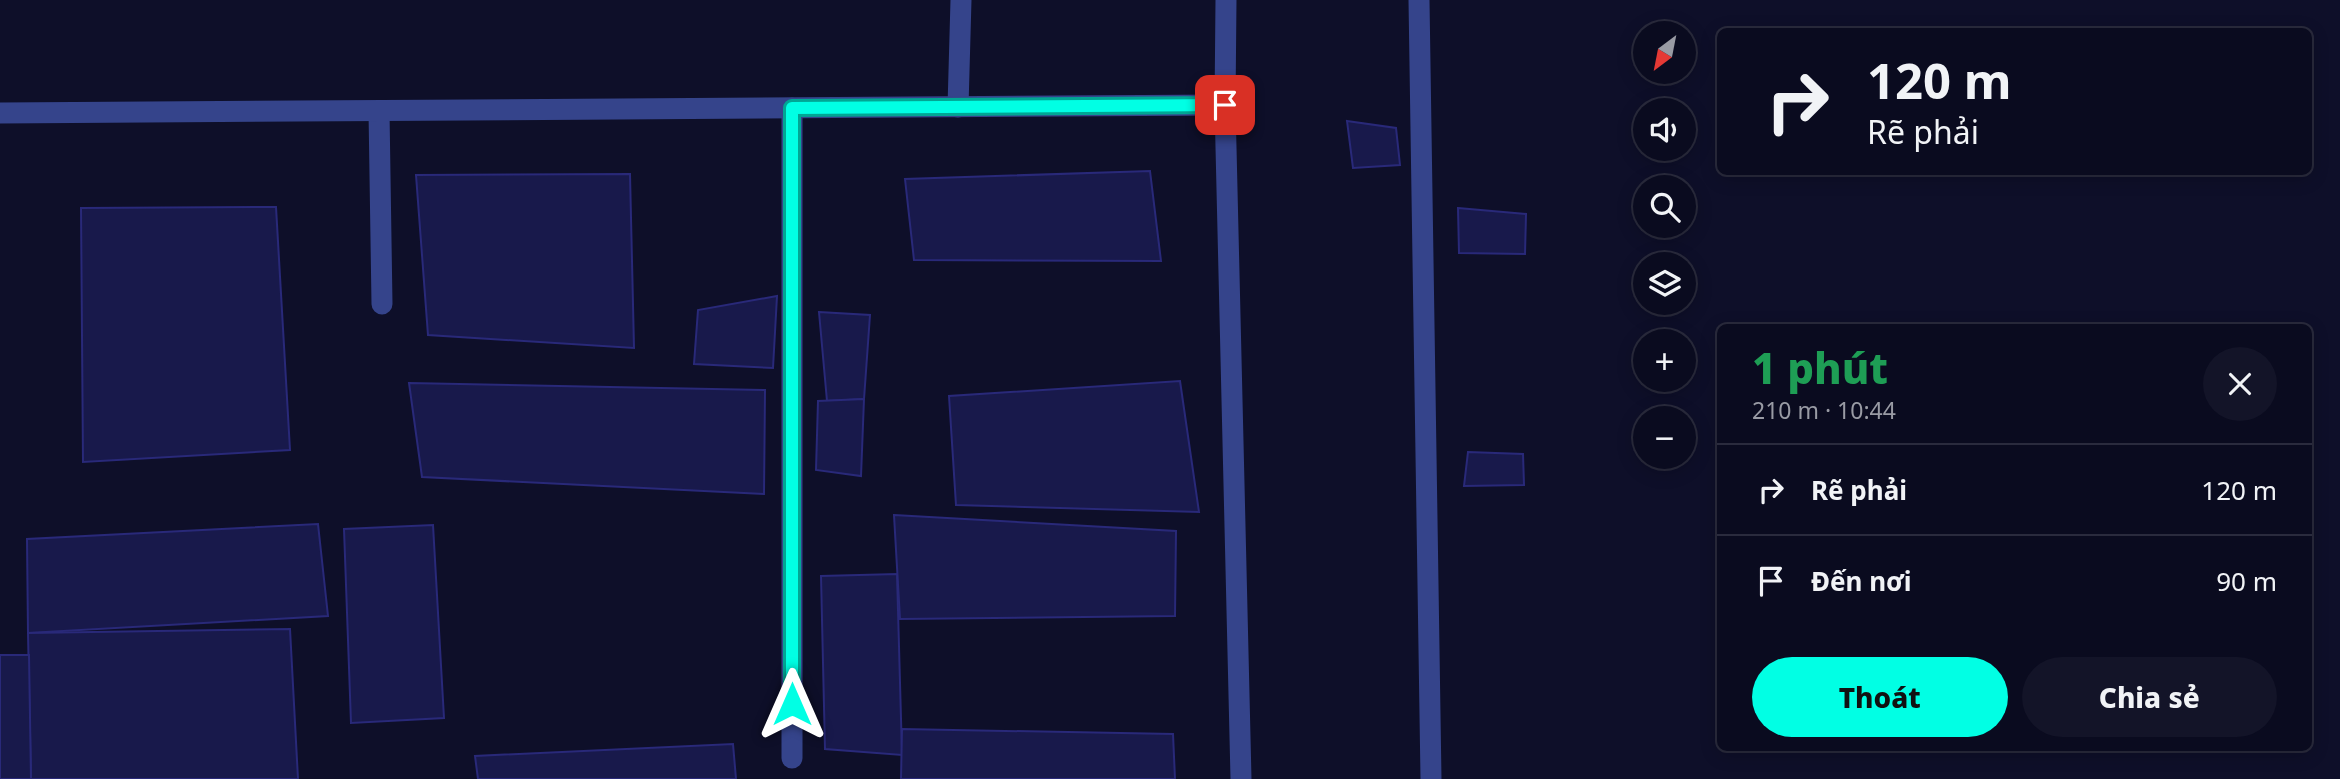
<!DOCTYPE html>
<html lang="vi">
<meta charset="utf-8">
<style>
:root{--surface:#0a0b1f;--page:#131428;--text:#f1f3f6;--muted:#999ba4;--line:#2a2b3d;--accent:#01ffe4}
body{margin:0;font-family:"Noto Sans",sans-serif;background:var(--page);color:var(--text);height:100vh;display:flex;flex-direction:column;font-size:26px;white-space:nowrap}
*{box-sizing:border-box;margin:0}
p{font-size:23px;color:var(--muted)}
.icon{flex:none;width:38px;height:38px;fill:none;stroke:currentColor;stroke-width:2;stroke-linecap:round;stroke-linejoin:round}
.map{position:relative;flex:1;overflow:hidden}
.panel{position:absolute;left:1717px;top:324px;width:595px;height:427px;display:flex;flex-direction:column;background:var(--surface);border-radius:10px;box-shadow:0 4px 18px #0003,0 0 0 2px var(--line)}
.panel>*{flex:none}
.top-card{position:absolute;left:1717px;top:28px;width:595px;height:147px;border-radius:10px;box-shadow:0 4px 18px #0003,0 0 0 2px var(--line);background:#0a0b1f;color:var(--text);overflow:hidden}
.needle{width:46px;rotate:212deg}
.buttons{position:absolute;left:1633px;top:21px;display:grid;gap:14px}
.buttons a{display:grid;place-items:center;width:63px;height:63px;border-radius:50%;background:var(--surface);box-shadow:0 4px 18px #0003,0 0 0 2px var(--line);font-size:35px}
.pin{position:absolute;display:grid;place-items:center;width:60px;height:60px;color:#fff;margin:-30px;border-radius:14px;box-shadow:0 4px 10px #0006}
.me{position:absolute;width:77px;margin:-38px;rotate:0deg;stroke-linejoin:round;filter:drop-shadow(0 0 5px #0008)}
.turn{display:flex;align-items:center;gap:24px;height:147px;padding:0 35px;font-size:32px}
.turn .icon{width:91px;height:91px;stroke-width:2.5}
.turn b{display:block;font-size:49px;line-height:60px}
.round{display:grid;place-items:center;flex:none;width:74px;height:74px;border-radius:37px;background:var(--page)}
.headline{display:flex;align-items:center;justify-content:space-between;height:119px;padding:0 35px}
h1{font-size:42px;font-weight:800;line-height:52px;color:#1e9e55}
.primary-button{display:flex;gap:14px;margin-top:auto;padding:14px 35px}
.primary-button a{flex:1;height:80px;border-radius:42px;background:var(--accent);color:#111;font-size:28px;font-weight:800;line-height:80px;text-align:center}
.primary-button a+a{background:var(--page);color:var(--text)}
ul{padding:0;list-style:none}
li{display:flex;align-items:center;gap:21px;height:91px;padding:0 35px;border-top:2px solid var(--line)}
li div{flex:1}
li b{display:block;font-size:26px}
li em{font-style:normal}
.map>svg:first-child{display:block}
.building{fill:#18194b;stroke:#292979;stroke-width:2}
.lines{fill:none;stroke-linecap:round;stroke-linejoin:round}
.minor{stroke:#35448b;stroke-width:21}
.route-casing{stroke:#01a694;stroke-width:18}
.route{stroke:#01ffe4;stroke-width:12}
</style>
<div class="map">
<svg width="2340" height="779" viewBox="0 0 2340 779">
<rect width="100%" height="100%" fill="#0e0f29"/>
<!-- building -->
<g class="building">
<path d="M1347,121L1396,128L1400,165L1353,168Z"/>
<path d="M1150,171L1161,261L914,260L905,179Z"/>
<path d="M630,174L634,348L428,335L416,175Z"/>
<path d="M276,207L290,450L83,462L81,208Z"/>
<path d="M1458,208L1526,214L1525,254L1459,253Z"/>
<path d="M777,296L773,368L694,364L698,310Z"/>
<path d="M819,312L870,315L864,399L827,401Z"/>
<path d="M1180,381L1199,512L956,505L949,396Z"/>
<path d="M409,383L765,390L764,494L422,477Z"/>
<path d="M864,399L861,476L816,470L818,401Z"/>
<path d="M1468,452L1523,454L1524,485L1464,486Z"/>
<path d="M894,515L1176,531L1175,616L900,619Z"/>
<path d="M318,524L328,616L28,633L27,539Z"/>
<path d="M433,525L444,718L351,723L344,529Z"/>
<path d="M897,574L902,755L825,749L821,576Z"/>
<path d="M290,629L298,779H31L28,633Z"/>
<path d="M0,655H29L31,779H0Z"/>
<path d="M902,729L1173,734L1175,779H901Z"/>
<path d="M733,744L736,779H478L475,756Z"/>
</g>
<g class="lines">
<!-- minor -->
<g class="minor">
<path d="M1226,0L1225,105L1241,779"/>
<path d="M1419,0L1431,779"/>
<path d="M958,107L961,0"/>
<path d="M379,111L382,304"/>
<path d="M0,113L1225,105"/>
<path d="M792,758V108"/>
</g>
</g>
<g class="lines">
<defs>
<path id="route" d="M792,704V108L1225,105"/>
</defs>
<!-- route casing -->
<use href="#route" class="route-casing"/>
<!-- route -->
<use href="#route" class="route"/>
</g>
</svg>
<div class="buttons">
<a><svg class="needle" viewBox="-14 -14 28 28"><path d="M0-13l5 13h-10z" fill="#e53935"/><path d="M0 13l5-13h-10z" fill="#999ba4"/></svg></a>
<a><svg class="icon" aria-label="sound" viewBox="0 0 24 24"><path d="M4 9h4l5-4v14l-5-4H4zM17 9q2 3 0 6"/></svg></a>
<a><svg class="icon" aria-label="search" viewBox="0 0 24 24"><circle cx="10" cy="10" r="6"/><path d="M15 15l6 6"/></svg></a>
<a><svg class="icon" aria-label="layers" viewBox="0 0 24 24"><path d="M12 4l9 5-9 5-9-5zM3 14l9 5 9-5"/></svg></a>
<a>+</a>
<a>−</a>
</div>
<div class="pin" style="left:1225px;top:105px;background:#d93025"><svg class="icon" aria-label="arrive" viewBox="0 0 24 24"><path d="M6 21V4h12l-3 4 3 4H6"/></svg></div>
<svg class="me" style="left:792px;top:704px" viewBox="-20 -20 40 40"><path d="M0-17L14 15 0 8-14 15z" fill="#01ffe4" stroke="#fff" stroke-width="4"/></svg>
<div class="top-card">
<div class="turn"><svg class="icon" aria-label="right" viewBox="0 0 24 24"><path d="M7 20v-9h11M14 6l5 5-5 5"/></svg><div><b>120 m</b>Rẽ phải</div></div>
</div>
<section class="panel">
<div class="headline"><div><h1>1 phút</h1><p>210 m · 10:44</p></div><a class="round"><svg class="icon" aria-label="close" viewBox="0 0 24 24"><path d="M6 6l12 12M18 6L6 18"/></svg></a></div>
<ul>
<li><svg class="icon" aria-label="right" viewBox="0 0 24 24"><path d="M7 20v-9h11M14 6l5 5-5 5"/></svg><div><b>Rẽ phải</b></div><em>120 m</em></li>
<li><svg class="icon" aria-label="arrive" viewBox="0 0 24 24"><path d="M6 21V4h12l-3 4 3 4H6"/></svg><div><b>Đến nơi</b></div><em>90 m</em></li>
</ul>
<div class="primary-button"><a>Thoát</a><a>Chia sẻ</a></div>
</section>
</div>
